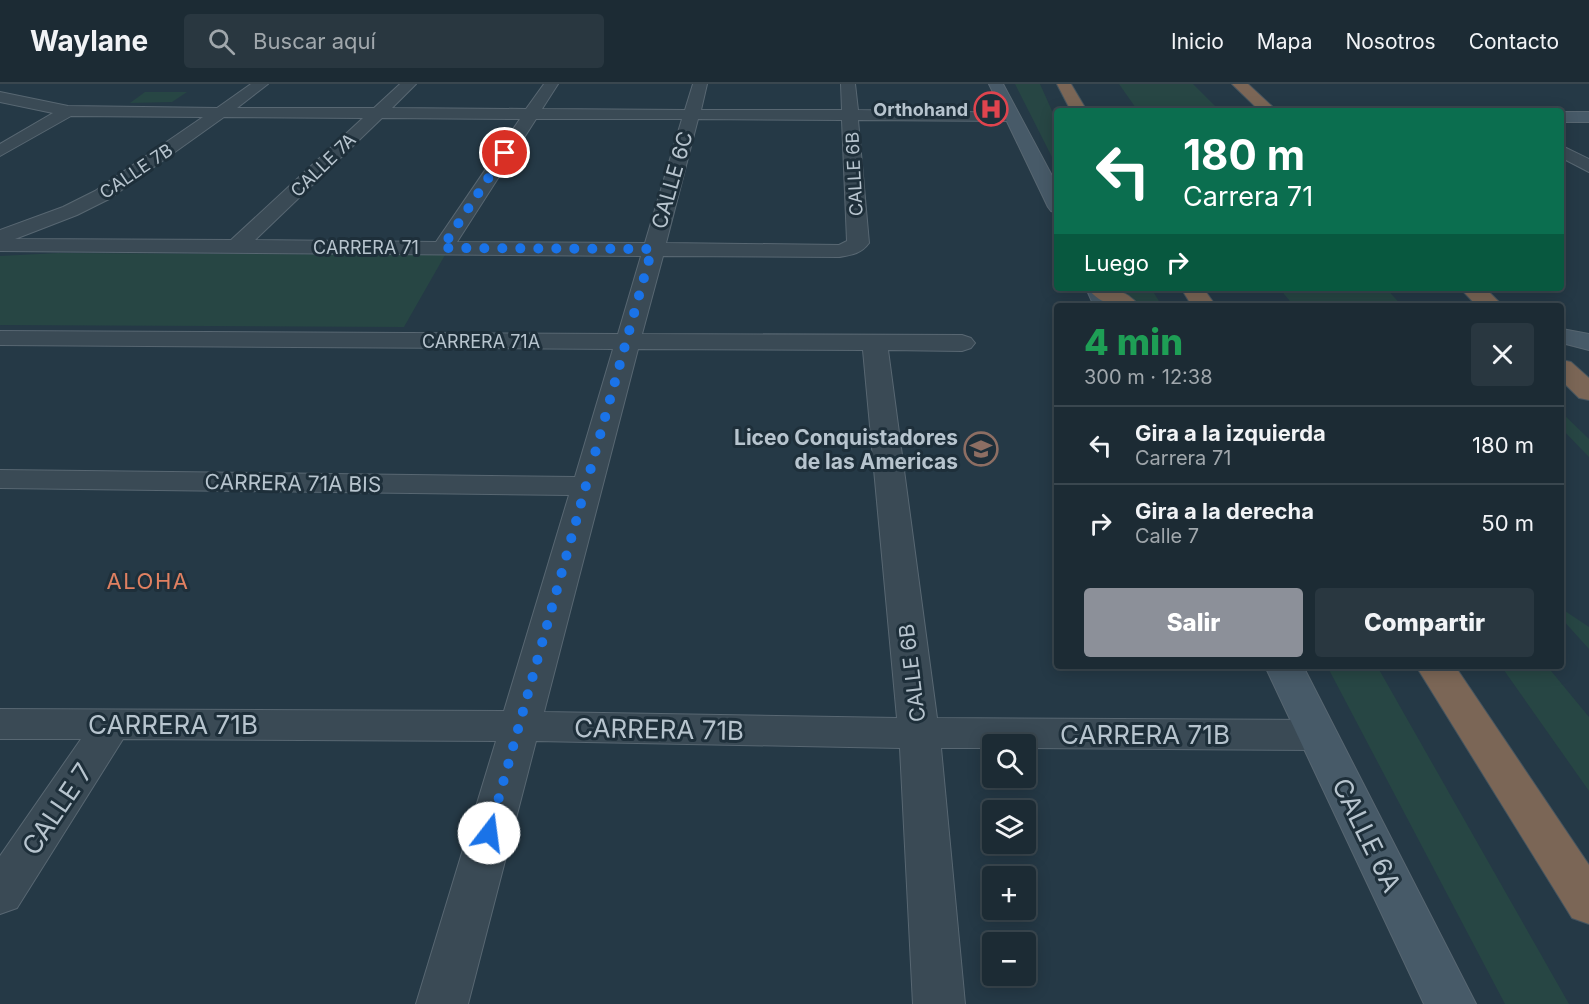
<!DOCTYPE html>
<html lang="es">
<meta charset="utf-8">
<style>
:root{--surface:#1c2b34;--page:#293740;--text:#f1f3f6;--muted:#a0a7ac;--line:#3a474f;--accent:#8c9099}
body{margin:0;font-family:Inter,sans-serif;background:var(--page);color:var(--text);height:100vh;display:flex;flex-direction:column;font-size:22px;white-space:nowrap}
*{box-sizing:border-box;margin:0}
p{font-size:20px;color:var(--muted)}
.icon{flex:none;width:33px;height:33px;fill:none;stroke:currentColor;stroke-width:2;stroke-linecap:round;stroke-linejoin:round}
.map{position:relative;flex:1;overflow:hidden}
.panel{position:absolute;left:1054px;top:219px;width:510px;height:366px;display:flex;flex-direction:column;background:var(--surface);border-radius:6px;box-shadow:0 3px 15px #0003,0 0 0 2px var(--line)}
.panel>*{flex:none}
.guide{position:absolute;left:1054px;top:24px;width:510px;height:183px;border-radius:6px;box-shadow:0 3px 15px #0003,0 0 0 2px var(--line);background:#0b6e4f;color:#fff;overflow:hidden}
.fabs{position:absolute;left:982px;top:650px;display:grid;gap:12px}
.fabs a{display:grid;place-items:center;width:54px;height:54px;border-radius:6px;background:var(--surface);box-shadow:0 3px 15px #0003,0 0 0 2px var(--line);font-size:30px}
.pin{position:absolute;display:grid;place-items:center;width:51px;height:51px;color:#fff;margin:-26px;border:3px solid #fff;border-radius:50%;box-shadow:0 2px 6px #0007}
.me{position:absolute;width:66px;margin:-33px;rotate:15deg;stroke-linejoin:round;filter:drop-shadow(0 0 4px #0008)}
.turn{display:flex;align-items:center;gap:21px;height:126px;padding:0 30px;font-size:27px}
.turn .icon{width:78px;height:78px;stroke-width:2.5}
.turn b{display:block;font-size:42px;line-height:51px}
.then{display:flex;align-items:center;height:57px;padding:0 30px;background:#0003;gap:12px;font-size:22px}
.round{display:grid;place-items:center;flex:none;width:63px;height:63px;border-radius:6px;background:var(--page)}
.summary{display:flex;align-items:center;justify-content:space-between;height:102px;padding:0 30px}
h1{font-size:36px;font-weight:800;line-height:45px;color:#1e9e55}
.action{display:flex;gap:12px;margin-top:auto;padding:12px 30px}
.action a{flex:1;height:69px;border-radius:6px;background:var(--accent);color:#fff;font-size:24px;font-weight:800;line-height:69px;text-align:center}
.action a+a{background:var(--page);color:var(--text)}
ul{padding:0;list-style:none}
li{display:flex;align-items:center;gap:18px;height:78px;padding:0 30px;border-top:2px solid var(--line)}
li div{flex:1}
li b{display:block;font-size:22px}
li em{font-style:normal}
header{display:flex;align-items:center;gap:36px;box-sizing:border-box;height:84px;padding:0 30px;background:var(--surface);border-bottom:2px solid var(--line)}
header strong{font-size:28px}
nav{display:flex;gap:33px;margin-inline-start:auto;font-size:21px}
.search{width:420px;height:54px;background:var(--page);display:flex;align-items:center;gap:15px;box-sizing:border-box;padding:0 21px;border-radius:6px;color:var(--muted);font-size:22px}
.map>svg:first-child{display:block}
.green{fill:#274644}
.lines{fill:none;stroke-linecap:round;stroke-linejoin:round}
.street-casing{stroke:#586772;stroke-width:2}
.secondary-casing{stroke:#586772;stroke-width:2}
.highway-casing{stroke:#44545f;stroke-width:2}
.street{fill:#3a4a55;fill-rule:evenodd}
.secondary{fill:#475a68;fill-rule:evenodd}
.highway{fill:#7b6656;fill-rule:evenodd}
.route{stroke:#1a73e8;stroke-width:10;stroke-dasharray:0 18}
.labels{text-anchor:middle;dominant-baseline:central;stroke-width:6;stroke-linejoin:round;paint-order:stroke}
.far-poi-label{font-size:18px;font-weight:bold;fill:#b7c4ce;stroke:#1e2f3a;text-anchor:end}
.far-street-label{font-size:18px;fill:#b7c4ce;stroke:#1e2f3a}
.street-label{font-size:21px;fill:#b7c4ce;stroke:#1e2f3a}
.poi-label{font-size:21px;font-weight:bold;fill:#b7c4ce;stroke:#1e2f3a;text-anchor:end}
.neighbourhood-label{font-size:22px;letter-spacing:1.5px;fill:#e08061;stroke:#1e2f3a}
.near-street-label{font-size:26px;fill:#b7c4ce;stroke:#1e2f3a}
</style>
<header>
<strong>Waylane</strong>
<div class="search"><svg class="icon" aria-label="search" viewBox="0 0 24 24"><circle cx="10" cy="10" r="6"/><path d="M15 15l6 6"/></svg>Buscar aquí</div>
<nav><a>Inicio</a><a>Mapa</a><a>Nosotros</a><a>Contacto</a></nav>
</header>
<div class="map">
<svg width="1589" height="920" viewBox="0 0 1589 920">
<rect width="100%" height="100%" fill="#253946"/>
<!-- green -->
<g class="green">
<path d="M1015,0H1040L1057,38V83Z"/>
<path d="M1119,0H1193L1220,27H1138Z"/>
<path d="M145,8H187L172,18L130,19Z"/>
<path d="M58,169L445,171L404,243L0,241V172Z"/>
<path d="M1120,204H1151L1162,222C1146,222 1128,219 1120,204Z"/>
<path d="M1279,204H1386L1402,222H1294Z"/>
<path d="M1562,329L1589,355V373L1562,345Z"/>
<path d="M1562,525L1589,543V565L1562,535Z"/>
<path d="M1327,582H1377L1569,920H1505Z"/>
<path d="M1501,582H1547L1589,633V707Z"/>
</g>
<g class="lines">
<defs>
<g id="street">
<path d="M251,0H268L237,24H374L400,0H416L392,24L526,25L544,0H558L542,25L685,26L693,0H707L701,26H842L841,0H855L858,26L1017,29L1019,32L1017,35L1011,37L858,36L869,159C861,170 851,171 839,173L663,172L642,250L962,251L971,254L975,259L971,264L962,267L888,266L937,634L1317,636L1331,640L1337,651L1331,662L1317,666L1026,664V660H993V664H941L965,920H913L900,664L536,657L468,920H416L496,657L123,655L17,824L0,830V772L81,655H0V625L504,627L569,411L0,404V386L575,393L613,265L0,261V247L618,250L641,172L0,167V146L63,123L95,107L203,33L71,32L0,72V60L53,29L0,18V8L68,22L217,24ZM224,33L363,34L231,156L15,155L77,131L109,115ZM382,34L520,35L436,158L255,156ZM536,35H682L645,159L457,158ZM698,35L842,36L847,157L839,161L666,159ZM638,265L863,266L897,634L544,628Z"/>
<path d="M1562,62L1589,75V88L1562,74Z"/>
</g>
<g id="secondary">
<path d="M989,0H1003L1058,103V129L1051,127L1048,123Z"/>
<rect x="1562" y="28" width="27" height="10"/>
<path d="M1086,204H1108L1118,222H1094Z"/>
<path d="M1562,245L1589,250V266L1562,259Z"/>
<path d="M1265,582H1303L1476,920H1424Z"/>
</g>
<g id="highway">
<path d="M1057,0H1071L1087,27H1071Z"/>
<path d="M1232,0H1248L1277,27H1260Z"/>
<path d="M1088,204C1107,204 1126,204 1139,222C1119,222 1100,222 1088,204Z"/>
<path d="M1181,204H1203L1216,222H1192Z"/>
<path d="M1460,204H1485L1503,222H1477Z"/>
<path d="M1562,276L1571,278L1589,294V316L1579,314L1562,297Z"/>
<path d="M1416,582H1455L1589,781V840L1572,834Z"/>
</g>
</defs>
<!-- street casing -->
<use href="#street" class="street-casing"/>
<!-- secondary casing -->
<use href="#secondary" class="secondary-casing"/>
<!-- highway casing -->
<use href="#highway" class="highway-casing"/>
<!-- street -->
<use href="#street" class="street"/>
<!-- secondary -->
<use href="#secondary" class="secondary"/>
<!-- highway -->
<use href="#highway" class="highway"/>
</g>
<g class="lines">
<!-- route -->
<path class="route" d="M489,749L652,165L442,164L505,69"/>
</g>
<!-- icons -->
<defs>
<symbol id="hospital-ring" viewBox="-11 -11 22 22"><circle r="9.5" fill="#1e2f3a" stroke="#e0444e" stroke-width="1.5"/><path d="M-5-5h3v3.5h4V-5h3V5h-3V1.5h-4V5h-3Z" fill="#e0444e"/></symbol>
<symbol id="school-ring" viewBox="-11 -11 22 22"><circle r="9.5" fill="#1e2f3a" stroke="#8d6e63" stroke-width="1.5"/><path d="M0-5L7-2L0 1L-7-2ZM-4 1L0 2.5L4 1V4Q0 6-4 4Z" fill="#8d6e63"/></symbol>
</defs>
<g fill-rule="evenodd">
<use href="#hospital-ring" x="972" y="6" width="38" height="38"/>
<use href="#school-ring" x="962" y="346" width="38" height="38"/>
</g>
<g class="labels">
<!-- far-poi labels -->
<g class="far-poi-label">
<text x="968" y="25">Orthohand</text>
</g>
<!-- far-street labels -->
<g class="far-street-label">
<text transform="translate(323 81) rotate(-44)">CALLE 7A</text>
<text transform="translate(136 87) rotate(-34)">CALLE 7B</text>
<text transform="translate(854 90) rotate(-93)">CALLE 6B</text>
<text x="366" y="163">CARRERA 71</text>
<text x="481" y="257">CARRERA 71A</text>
</g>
<!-- street labels -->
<g class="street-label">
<text transform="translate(672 96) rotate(-74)">CALLE 6C</text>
<text transform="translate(293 399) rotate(1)">CARRERA 71A BIS</text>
<text transform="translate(912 589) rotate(-97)">CALLE 6B</text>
</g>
<!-- poi labels -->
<g class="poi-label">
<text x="958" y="353">Liceo Conquistadores<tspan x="958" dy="24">de las Americas</tspan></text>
</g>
<!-- neighbourhood labels -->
<g class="neighbourhood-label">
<text x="148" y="497">ALOHA</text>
</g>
<!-- near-street labels -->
<g class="near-street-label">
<text x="173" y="640">CARRERA 71B</text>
<text transform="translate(659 645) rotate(1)">CARRERA 71B</text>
<text x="1145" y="650">CARRERA 71B</text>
<text transform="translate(57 725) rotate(-56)">CALLE 7</text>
<text transform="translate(1367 751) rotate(64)">CALLE 6A</text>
</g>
</g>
</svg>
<div class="fabs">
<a><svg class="icon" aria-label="search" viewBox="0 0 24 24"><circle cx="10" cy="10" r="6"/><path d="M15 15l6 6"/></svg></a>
<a><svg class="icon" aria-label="layers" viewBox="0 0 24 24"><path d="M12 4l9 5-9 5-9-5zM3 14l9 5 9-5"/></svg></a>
<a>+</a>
<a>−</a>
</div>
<div class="pin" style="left:505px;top:69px;background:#d93025"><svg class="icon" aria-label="arrive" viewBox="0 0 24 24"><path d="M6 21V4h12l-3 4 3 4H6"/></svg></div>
<svg class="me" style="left:489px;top:749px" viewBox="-20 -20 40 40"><circle r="19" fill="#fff"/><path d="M0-13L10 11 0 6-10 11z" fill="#1a73e8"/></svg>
<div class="guide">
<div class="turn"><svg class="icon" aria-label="left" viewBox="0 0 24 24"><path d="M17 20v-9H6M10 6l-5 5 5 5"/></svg><div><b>180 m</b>Carrera 71</div></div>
<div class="then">Luego<svg class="icon" aria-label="right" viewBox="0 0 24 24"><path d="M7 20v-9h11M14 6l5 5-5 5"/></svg></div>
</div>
<section class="panel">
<div class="summary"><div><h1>4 min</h1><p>300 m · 12:38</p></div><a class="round"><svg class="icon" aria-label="close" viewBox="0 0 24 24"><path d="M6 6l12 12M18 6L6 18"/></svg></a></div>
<ul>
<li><svg class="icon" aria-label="left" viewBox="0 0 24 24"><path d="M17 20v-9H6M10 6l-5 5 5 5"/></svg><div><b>Gira a la izquierda</b><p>Carrera 71</p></div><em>180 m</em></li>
<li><svg class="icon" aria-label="right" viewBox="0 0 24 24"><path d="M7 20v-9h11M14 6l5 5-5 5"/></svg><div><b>Gira a la derecha</b><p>Calle 7</p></div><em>50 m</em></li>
</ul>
<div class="action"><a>Salir</a><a>Compartir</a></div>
</section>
</div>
